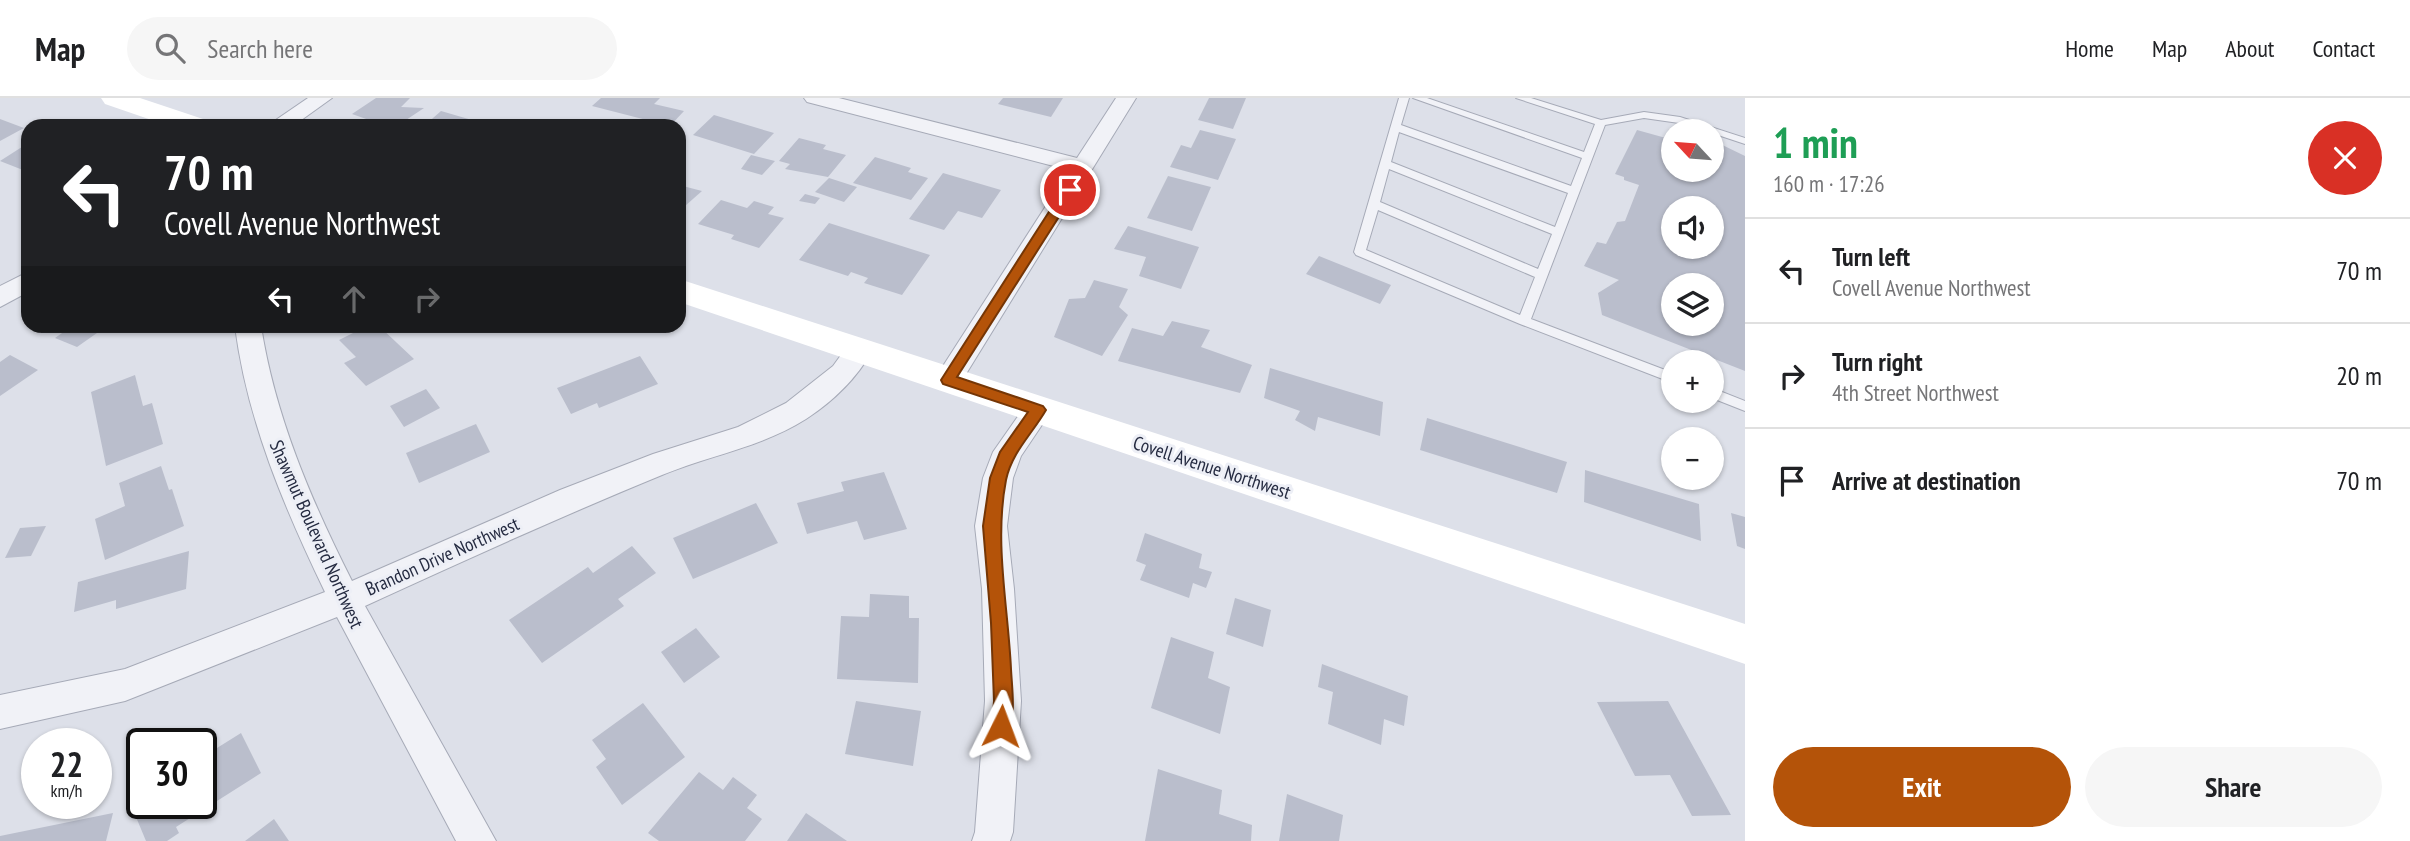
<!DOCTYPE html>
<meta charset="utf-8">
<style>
:root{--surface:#fff;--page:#f6f6f6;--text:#202124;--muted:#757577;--line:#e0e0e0;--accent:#b45309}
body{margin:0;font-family:"PT Sans Narrow",sans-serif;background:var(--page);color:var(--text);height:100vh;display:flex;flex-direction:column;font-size:26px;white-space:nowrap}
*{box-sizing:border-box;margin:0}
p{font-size:23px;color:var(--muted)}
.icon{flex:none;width:38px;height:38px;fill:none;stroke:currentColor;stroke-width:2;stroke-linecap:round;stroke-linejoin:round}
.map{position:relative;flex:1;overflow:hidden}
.sheet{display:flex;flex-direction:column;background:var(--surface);width:665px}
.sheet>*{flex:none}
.guide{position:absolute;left:21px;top:21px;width:665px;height:214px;border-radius:21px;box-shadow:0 2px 5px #0004;background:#202124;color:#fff;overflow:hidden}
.needle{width:46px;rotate:296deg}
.fabs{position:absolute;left:1661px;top:21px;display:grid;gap:14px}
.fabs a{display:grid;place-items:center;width:63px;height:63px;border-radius:50%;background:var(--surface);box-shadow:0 2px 5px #0004;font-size:35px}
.speed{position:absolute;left:21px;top:630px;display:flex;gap:14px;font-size:35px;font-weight:700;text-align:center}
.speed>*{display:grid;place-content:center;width:91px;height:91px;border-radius:50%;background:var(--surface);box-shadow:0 2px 5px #0004;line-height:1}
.speed small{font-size:18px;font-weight:400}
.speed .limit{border:4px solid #111;border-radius:10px;background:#fff;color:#111}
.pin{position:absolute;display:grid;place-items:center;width:60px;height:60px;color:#fff;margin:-30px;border:4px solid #fff;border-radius:50%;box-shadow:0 2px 7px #0007}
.me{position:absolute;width:77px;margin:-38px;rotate:3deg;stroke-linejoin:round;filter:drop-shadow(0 0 5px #0008)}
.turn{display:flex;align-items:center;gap:24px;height:147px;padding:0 28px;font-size:32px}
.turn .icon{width:91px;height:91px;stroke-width:2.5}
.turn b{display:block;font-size:49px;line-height:60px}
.lanes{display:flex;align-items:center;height:66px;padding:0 28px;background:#0003;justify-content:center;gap:35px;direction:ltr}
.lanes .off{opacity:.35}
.round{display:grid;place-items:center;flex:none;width:74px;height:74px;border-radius:37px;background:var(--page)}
.headline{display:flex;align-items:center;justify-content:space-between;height:119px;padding:0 28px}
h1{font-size:42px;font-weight:700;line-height:52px;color:#1e9e55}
.primary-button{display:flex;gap:14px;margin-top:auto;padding:14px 28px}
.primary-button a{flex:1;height:80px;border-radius:42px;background:var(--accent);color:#fff;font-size:28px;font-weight:700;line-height:80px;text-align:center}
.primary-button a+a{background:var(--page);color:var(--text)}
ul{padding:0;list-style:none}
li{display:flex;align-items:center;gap:21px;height:105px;padding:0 28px;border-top:2px solid var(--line)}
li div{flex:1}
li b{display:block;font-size:26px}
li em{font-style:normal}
header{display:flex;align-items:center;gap:42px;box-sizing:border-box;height:98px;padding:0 35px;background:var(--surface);border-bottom:2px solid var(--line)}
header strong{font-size:33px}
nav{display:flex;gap:38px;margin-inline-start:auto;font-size:24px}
.search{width:490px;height:63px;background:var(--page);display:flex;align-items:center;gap:18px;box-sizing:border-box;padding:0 24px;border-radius:38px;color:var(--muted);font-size:26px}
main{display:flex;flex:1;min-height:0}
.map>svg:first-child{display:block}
.building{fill:#babecc;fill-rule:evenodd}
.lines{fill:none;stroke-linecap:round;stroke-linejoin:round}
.lane-casing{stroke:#a6aab7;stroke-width:2}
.street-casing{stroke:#a6aab7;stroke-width:2}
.lane{fill:#f1f2f7;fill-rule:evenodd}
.street{fill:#f1f2f7;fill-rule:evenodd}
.secondary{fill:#fff;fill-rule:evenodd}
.route{fill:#b45309;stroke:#753606;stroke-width:2}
.labels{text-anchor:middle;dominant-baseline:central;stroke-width:6;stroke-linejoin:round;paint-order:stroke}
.street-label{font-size:19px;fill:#252b41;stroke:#edeff6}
</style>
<header>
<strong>Map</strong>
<div class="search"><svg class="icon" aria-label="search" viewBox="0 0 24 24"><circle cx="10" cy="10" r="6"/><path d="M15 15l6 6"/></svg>Search here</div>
<nav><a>Home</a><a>Map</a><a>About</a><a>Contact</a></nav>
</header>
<main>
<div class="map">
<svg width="1745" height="743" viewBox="0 0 1745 743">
<rect width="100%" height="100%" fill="#dde0e9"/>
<!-- building -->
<g class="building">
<path d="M376,0H410L401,9L424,10L397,28H386L352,16Z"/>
<path d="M601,0H660L654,6L684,13L670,28L592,8Z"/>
<path d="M1003,0H1063L1051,19L998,6Z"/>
<path d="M1209,0H1246L1233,31L1198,22Z"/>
<path d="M441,13L489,27V28H424Z"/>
<path d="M714,17L774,35L754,56L693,37Z"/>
<path d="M0,21L24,30L0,43Z"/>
<path d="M1200,32L1236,41L1218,82L1170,69L1181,47L1191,50Z"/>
<path d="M1637,32L1673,42V72H1712V42L1745,58V273L1602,217L1598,195L1619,182L1584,168L1597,144L1606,146L1617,124L1625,123L1639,87L1624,82V79L1615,76ZM1673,110H1712V149H1673ZM1673,187H1712V226H1673Z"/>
<path d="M799,40L826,47L823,51L846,57L828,79L785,71L790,66L779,63Z"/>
<path d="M25,47L28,48V74L0,63Z"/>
<path d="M751,57L775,63L762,77L741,71Z"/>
<path d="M875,59L911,70L908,74L928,80L911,102L853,85Z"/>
<path d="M943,75L1001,92L982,120L958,113L944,132L909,121Z"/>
<path d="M1168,78L1211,89L1192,133L1147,120Z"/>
<path d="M829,80L857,89L844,104L815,94Z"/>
<path d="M679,87L702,93L685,108L679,106Z"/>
<path d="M805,96L820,100L815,106L799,103Z"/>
<path d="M721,102L747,110L754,103L774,109L768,116L784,120L759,150L731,141L734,137L698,126Z"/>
<path d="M829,125L930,157L902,197L864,185L868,180L851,174L848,178L799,162Z"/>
<path d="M1128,128L1199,149L1181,191L1139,178L1146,159L1114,151Z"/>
<path d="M1319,158L1391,187L1380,206L1306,176Z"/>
<path d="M1094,182L1128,191L1119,209L1128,217L1102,258L1054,239L1069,201L1085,200Z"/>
<path d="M1172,223L1210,232L1201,249L1252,267L1240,295L1118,263L1132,230L1163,238Z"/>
<path d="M72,228H107L77,249L55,240Z"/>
<path d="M367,228H379L414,261L366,288L344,265L356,259L339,242Z"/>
<path d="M10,257L38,272L0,298V264Z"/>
<path d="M640,258L658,286L599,310L597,305L571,316L557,290Z"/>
<path d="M1270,270L1383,304L1380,338L1318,319L1315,333L1295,322L1300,313L1264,300Z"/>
<path d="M135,277L143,308L152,305L163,346L106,368L91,294Z"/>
<path d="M426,291L440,310L404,329L390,308Z"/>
<path d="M1427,320L1567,364L1557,395L1420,352Z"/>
<path d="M476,326L490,354L419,385L406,355Z"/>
<path d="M161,368L169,392L172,391L184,428L105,462L95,421L125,408L119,385Z"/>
<path d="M1585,372L1699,406L1701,443L1584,404Z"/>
<path d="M884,374L907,431L864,442L857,423L807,436L797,405L844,393L841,384Z"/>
<path d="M756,405L778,445L693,481L673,440Z"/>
<path d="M1731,415L1745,419V451L1737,448Z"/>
<path d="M46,428L31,458L5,460L20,430Z"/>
<path d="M1145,435L1202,456L1199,470L1212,474L1206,490L1193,485L1189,500L1140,482L1146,467L1136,463Z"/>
<path d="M632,448L656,475L618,501L624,508L542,565L509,522L588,469L593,475Z"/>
<path d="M189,453L186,491L116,511V502L74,514L78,484Z"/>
<path d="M870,496L909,498V520H919L918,585L837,581L841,518L869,519Z"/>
<path d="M1235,500L1271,512L1263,549L1226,536Z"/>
<path d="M696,530L720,559L684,585L661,554Z"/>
<path d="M1171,539L1214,554L1208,580L1230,589L1220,636L1151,610Z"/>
<path d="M1322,566L1408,598L1404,628L1384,621L1381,647L1328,626L1333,594L1318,589Z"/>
<path d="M856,603L921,613L913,668L845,656Z"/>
<path d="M1668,603L1731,717L1692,718L1670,677L1635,678L1597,604Z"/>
<path d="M643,605L685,659L622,707L596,669L606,661L592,642Z"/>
<path d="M241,635L261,675L176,729L179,735L167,743H146L136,719L157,705H201V660Z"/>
<path d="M1158,671L1222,692L1219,716L1252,727L1251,743H1145Z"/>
<path d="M699,674L723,692L733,679L757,697L747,710L762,721L745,743H659L648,735Z"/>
<path d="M1287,696L1343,717L1339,743H1279Z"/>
<path d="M113,715L106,743H0V738Z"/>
<path d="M806,715L847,743H787Z"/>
<path d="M274,721L289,743H245Z"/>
</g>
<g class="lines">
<defs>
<g id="lane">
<path d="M1399,0H1409L1401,27L1571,88L1582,60L1413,0H1427L1584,54L1595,26L1516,0H1531L1601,22L1644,14L1680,19L1745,40V46L1712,35V33L1679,25L1644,20L1605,27L1531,221L1673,275V285L1520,226L1356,157L1354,154ZM1399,34L1568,95L1555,129L1391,64ZM1389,71L1552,136L1538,171L1380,104ZM1378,112L1535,179L1520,217L1366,152Z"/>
<path d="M1712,290L1745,303V313L1712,300Z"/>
</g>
<g id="street">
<path d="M308,0H332L293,28H267Z"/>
<path d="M804,0H839L1077,60L1116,0H1136L958,289L948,292L938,289L934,282L1069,72L807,4Z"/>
<path d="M28,174V194L0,209V188Z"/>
<path d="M235,228H261C275,318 311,402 352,483L560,392L653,356L738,329L786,305L833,268L849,246L859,243L869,246L872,253C857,280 832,304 806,321C762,349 710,357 662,377C562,418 463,463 365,508L496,743H456L337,519L125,603L0,631V597L125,571L325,494C284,409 247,322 235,228Z"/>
<path d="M1038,301L1048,304L1052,312L1021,358L1013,380L1007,428L1014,491L1021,603L1013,734L1010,743H972L975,734L985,603L982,491L975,428L983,380L993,354L1028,304Z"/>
</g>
</defs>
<!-- lane casing -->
<use href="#lane" class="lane-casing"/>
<!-- street casing -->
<use href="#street" class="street-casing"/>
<!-- lane -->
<use href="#lane" class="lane"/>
<!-- street -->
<use href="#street" class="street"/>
<!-- secondary -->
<g class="secondary">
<path d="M101,0H140L206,22L210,28H169L105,6Z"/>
<path d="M679,181L1745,526V566L679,204Z"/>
</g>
</g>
<!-- route -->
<path class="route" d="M1070,88L1076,92L957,279L1043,308L1046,312C1032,336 1012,354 1006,382C994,444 1008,508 1011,571C1012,591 1016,616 1008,635L1001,637L995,635L992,628L994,603L991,525L983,428L990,380L1000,354L1028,314L943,286L941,282L1063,92Z"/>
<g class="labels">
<!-- street labels -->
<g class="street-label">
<text transform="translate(1212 369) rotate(18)">Covell Avenue Northwest</text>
<text transform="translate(317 436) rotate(66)">Shawmut Boulevard Northwest</text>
<text transform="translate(442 458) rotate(-24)">Brandon Drive Northwest</text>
</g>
</g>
</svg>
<div class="fabs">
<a><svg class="needle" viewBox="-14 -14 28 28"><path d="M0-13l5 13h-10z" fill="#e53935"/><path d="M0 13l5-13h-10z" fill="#757577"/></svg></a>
<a><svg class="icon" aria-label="sound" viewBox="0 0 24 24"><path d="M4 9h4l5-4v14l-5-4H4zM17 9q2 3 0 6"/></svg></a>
<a><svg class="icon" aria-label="layers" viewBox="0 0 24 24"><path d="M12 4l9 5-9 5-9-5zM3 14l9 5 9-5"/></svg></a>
<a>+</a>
<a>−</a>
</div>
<div class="speed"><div>22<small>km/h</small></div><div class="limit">30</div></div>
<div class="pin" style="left:1070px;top:92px;background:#d93025"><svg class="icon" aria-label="arrive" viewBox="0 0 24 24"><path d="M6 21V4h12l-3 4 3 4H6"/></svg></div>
<svg class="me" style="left:1001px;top:628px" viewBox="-20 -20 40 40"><path d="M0-17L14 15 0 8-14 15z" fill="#b45309" stroke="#fff" stroke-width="4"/></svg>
<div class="guide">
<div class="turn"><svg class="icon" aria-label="left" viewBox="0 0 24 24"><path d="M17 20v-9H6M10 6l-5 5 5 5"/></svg><div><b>70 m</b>Covell Avenue Northwest</div></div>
<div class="lanes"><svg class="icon" aria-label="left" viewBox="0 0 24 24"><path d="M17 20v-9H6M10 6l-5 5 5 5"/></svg><svg class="icon off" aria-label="ahead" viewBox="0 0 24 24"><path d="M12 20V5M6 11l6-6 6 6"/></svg><svg class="icon off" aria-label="right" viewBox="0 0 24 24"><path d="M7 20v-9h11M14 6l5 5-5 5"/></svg></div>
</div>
</div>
<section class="sheet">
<div class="headline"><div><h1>1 min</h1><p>160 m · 17:26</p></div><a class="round" style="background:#d93025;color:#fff"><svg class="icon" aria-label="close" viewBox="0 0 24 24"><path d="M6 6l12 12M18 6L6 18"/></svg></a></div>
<ul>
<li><svg class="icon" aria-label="left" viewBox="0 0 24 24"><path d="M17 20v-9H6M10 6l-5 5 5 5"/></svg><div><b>Turn left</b><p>Covell Avenue Northwest</p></div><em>70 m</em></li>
<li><svg class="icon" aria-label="right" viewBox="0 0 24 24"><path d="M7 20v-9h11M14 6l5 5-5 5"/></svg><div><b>Turn right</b><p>4th Street Northwest</p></div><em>20 m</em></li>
<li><svg class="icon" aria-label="arrive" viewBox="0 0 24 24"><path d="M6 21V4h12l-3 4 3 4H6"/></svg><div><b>Arrive at destination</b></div><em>70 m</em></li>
</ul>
<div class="primary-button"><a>Exit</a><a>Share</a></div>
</section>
</main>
